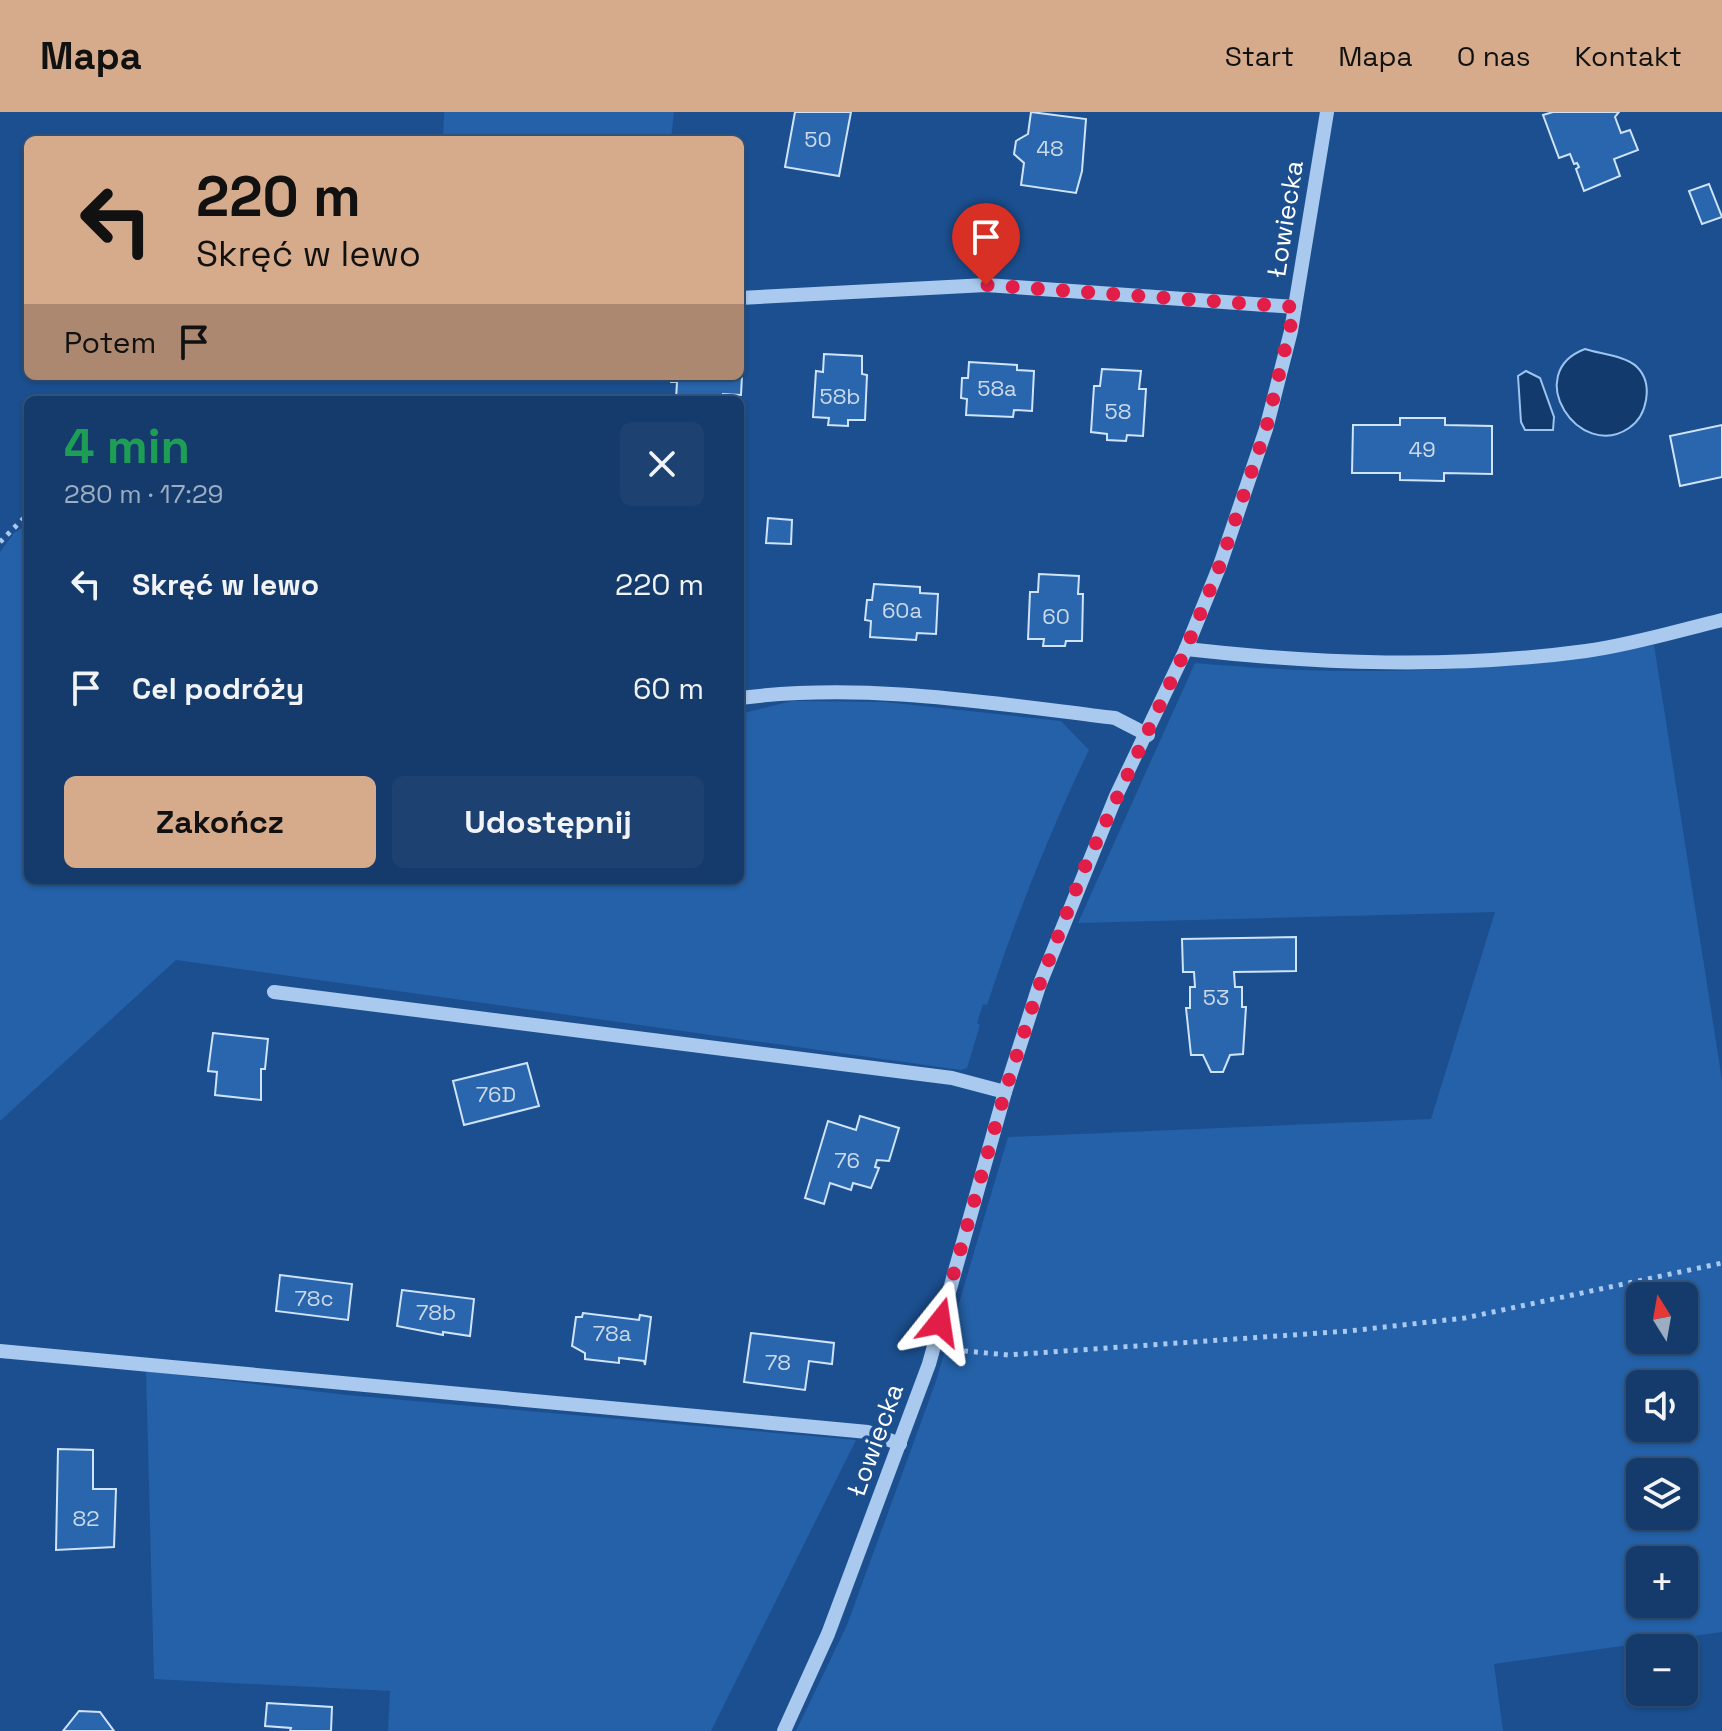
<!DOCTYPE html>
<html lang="pl">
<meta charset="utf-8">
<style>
:root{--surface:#143b6b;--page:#1d4271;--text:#f1f3f6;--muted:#9dadc1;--line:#33557e;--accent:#d6ab8b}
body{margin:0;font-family:"Space Grotesk",sans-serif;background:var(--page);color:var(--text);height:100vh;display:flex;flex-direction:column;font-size:30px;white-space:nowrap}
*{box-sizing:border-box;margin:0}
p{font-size:26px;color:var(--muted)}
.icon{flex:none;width:44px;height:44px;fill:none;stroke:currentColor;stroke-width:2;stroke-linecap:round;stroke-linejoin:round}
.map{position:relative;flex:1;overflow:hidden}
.drawer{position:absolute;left:24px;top:284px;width:720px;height:488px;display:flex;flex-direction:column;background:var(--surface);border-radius:12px;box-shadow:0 2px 6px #0004,0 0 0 2px var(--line)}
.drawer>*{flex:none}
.hud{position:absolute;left:24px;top:24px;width:720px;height:244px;border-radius:12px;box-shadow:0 2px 6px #0004,0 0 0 2px var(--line);background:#d6ab8b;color:#111;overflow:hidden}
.needle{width:52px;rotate:349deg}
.buttons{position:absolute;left:1626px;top:1170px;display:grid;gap:16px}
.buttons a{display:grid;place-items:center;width:72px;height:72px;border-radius:12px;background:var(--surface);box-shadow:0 2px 6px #0004,0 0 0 2px var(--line);font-size:40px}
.pin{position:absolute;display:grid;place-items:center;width:68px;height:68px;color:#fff;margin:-82px -34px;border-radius:50% 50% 50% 0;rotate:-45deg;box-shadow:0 0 8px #0007}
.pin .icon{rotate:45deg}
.me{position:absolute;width:88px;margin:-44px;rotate:15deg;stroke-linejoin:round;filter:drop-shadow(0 0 6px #0008)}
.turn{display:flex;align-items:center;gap:28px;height:168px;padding:0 40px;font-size:36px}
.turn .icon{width:104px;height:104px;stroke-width:2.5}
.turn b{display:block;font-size:56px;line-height:68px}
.then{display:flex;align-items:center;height:76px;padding:0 40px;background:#0003;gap:16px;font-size:30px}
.round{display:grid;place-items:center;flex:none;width:84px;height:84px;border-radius:12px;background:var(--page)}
.head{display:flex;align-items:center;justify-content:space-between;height:136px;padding:0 40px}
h1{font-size:48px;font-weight:600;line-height:60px;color:#1e9e55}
.cta{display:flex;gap:16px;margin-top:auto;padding:16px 40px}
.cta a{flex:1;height:92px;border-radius:12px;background:var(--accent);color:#111;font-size:32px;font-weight:600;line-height:92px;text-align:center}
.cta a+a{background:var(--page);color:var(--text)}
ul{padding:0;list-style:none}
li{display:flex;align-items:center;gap:24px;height:104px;padding:0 40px}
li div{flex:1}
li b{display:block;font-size:30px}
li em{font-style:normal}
header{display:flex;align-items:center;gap:48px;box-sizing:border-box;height:112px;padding:0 40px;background:var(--accent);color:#111}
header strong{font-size:38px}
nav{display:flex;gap:44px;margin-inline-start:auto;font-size:28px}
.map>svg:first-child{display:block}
.green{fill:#2461a8;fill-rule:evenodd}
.water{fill:#123a6d;stroke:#9cc4f0;stroke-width:2}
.building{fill:#2a66ad;stroke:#cfe3fa;stroke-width:2}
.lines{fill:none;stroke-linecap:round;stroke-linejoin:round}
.path{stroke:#a9c9ee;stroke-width:5;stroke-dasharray:4 6;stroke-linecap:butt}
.minor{stroke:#a9c9ee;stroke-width:14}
.route{stroke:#e11d48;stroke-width:14;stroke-dasharray:0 25.2}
.labels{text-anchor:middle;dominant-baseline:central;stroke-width:8;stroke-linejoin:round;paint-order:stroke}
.number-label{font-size:22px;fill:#cad9ea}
.street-label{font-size:26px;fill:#fff;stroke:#1b4f8f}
</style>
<header>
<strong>Mapa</strong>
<nav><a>Start</a><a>Mapa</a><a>O nas</a><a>Kontakt</a></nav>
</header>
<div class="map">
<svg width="1722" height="1619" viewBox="0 0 1722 1619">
<rect width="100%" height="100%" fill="#1b4f8f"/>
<!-- green -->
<g class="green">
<path d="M444,0H674L671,28H443Z"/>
<path d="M28,412V768H740V602L792,589L885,590L1061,609L1089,638C1049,721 1016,805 987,893L983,892L977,911L980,913L967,956L961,958L176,848L0,1009V440L14,421Z"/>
<path d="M1654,533L1722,968V1520L1494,1552L1503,1619H796L847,1513L936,1269L1008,1025L1431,1007L1495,800L1078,811L1195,551C1351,565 1499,562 1654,533ZM1640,1184H1684V1228H1640ZM1640,1272H1684V1316H1640ZM1640,1360H1684V1404H1640ZM1640,1448H1684V1492H1640Z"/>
<path d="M146,1259L347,1283L856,1328L711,1619H388L390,1579L154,1567Z"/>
</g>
<!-- water -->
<g class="water">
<path d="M1585,237C1600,242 1626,244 1637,255C1654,272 1647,304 1629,316C1579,350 1521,261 1585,237Z"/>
<path d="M1526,259L1540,266L1554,305L1553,318H1525L1521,310L1518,264Z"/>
</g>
<!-- building -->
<g class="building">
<path d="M795,0H851L839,64L785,55Z"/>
<path d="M1031,0L1086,7L1082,59L1076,81L1021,73L1024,51L1014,42L1016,29L1028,22Z"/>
<path d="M1553,0H1619L1615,5L1621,21L1630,18L1638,38L1614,47L1620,64L1584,79L1576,57L1579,55L1577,51L1574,52L1570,42L1559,46L1543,3Z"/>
<path d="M1709,72L1722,105L1702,112L1689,79Z"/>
<path d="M824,242L862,244V262L867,263L865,308H848V314L828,313L829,306L813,305L816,259L823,260Z"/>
<path d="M740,244H743L741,283L723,282V288L676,287L677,270H671V264H740Z"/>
<path d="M969,250L1017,253V258L1034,259L1032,299L1014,298L1013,305L966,303L967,287L961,286L962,266H968Z"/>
<path d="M1102,257L1141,259L1139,277H1146L1143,324L1127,323L1126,329L1107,328V322L1091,320L1094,274H1100Z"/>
<path d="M1400,306H1445V313L1492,314V362L1444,361V369L1400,368V361H1352L1353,313H1400Z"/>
<path d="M1722,313V365L1680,374L1670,324Z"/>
<path d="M768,406L792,408L791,432L766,431Z"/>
<path d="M1039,462L1079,464L1078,482H1083L1082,529H1066L1065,534H1043L1044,527H1028L1030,480H1038Z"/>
<path d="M874,472L920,475V481L938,482L936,522L917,521L916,528L870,525L871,509L865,508L867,488H872Z"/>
<path d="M1296,825V859L1234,860L1235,875H1242V895H1246L1243,942L1230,943L1223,960H1211L1203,943H1191L1186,896H1190V875H1195L1194,860H1183L1182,827Z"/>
<path d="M213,921L268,927L265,957H261V988L215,983L217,960L208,959Z"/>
<path d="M527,951L539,994L464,1013L453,969Z"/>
<path d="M860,1004L899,1016L889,1049L877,1048L875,1055L879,1056L871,1076L853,1071L851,1078L830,1071L824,1092L805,1086L828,1009L856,1018Z"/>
<path d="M280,1163L352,1172L348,1208L276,1199Z"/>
<path d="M402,1178L474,1187L470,1224L443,1220V1223L397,1214Z"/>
<path d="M583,1201L639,1208L640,1203L651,1205L645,1253L644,1249L619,1246V1251L585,1247V1241L572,1234L576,1205H582Z"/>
<path d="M751,1221L834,1231L832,1252L809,1249L805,1278L744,1270Z"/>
<path d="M58,1337L93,1338V1377H116L114,1435L56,1438Z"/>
<path d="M267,1591L332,1595L331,1619H290L291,1616L265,1614Z"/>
<path d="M79,1599L100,1600L114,1619H63Z"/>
</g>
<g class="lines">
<!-- path -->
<g class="path">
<path d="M0,430L28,402"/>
<path d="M954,1238L1008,1243L1349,1219L1465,1206L1722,1151"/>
</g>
<!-- minor -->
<g class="minor">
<path d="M740,186L986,173L1295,195"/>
<path d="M1186,537C1319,552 1453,557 1586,539C1631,533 1677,519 1722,508"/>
<path d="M740,586C866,570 990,591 1115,606L1148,623"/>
<path d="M274,880L952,966L1005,980"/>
<path d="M0,1239L868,1320L900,1332"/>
<path d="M784,1619L828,1522L929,1252L1005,980L1039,874L1116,684L1186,537L1220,453L1266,317L1291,219L1327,0"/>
</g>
</g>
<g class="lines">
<!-- route -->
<path class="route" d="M940,1210L1005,980L1039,874L1083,759L1186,537L1220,453L1266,317L1295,195L986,173"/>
</g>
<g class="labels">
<!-- number labels -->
<g class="number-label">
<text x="818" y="27">50</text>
<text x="1050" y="36">48</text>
<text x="997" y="276">58a</text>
<text x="840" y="284">58b</text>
<text x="1118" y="299">58</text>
<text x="1422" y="337">49</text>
<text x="902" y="498">60a</text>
<text x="1056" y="504">60</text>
<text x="1216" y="885">53</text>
<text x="496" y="982">76D</text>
<text x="847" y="1048">76</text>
<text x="314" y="1186">78c</text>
<text x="436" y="1200">78b</text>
<text x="612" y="1221">78a</text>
<text x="778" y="1250">78</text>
<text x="86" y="1406">82</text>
</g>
<!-- street labels -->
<g class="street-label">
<text transform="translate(1285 107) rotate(-81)">Łowiecka</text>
<text transform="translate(875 1328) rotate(-70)">Łowiecka</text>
</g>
</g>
</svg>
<div class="buttons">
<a><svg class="needle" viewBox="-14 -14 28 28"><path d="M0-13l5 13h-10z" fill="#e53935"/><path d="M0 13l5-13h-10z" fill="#9dadc1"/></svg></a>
<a><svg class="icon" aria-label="sound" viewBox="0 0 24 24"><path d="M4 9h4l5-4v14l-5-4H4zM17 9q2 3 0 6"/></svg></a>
<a><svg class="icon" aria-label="layers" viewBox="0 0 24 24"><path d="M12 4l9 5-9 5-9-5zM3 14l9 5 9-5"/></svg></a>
<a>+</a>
<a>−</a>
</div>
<div class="pin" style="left:986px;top:173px;background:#d93025"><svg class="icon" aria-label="arrive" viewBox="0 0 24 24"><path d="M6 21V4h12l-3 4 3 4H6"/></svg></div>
<svg class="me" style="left:940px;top:1210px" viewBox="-20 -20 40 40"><path d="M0-17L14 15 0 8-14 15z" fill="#e11d48" stroke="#fff" stroke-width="4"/></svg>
<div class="hud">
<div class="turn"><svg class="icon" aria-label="left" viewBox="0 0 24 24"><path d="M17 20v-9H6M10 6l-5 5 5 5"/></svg><div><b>220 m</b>Skręć w lewo</div></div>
<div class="then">Potem<svg class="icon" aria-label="arrive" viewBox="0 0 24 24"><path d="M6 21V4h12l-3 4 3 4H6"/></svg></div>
</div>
<section class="drawer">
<div class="head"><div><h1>4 min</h1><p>280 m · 17:29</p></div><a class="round"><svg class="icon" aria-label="close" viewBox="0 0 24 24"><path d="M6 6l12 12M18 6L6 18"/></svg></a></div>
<ul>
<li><svg class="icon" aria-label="left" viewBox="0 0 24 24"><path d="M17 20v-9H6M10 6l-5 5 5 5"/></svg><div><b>Skręć w lewo</b></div><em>220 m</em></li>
<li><svg class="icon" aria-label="arrive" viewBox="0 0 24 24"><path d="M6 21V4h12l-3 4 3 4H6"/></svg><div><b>Cel podróży</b></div><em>60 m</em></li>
</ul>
<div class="cta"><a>Zakończ</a><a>Udostępnij</a></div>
</section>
</div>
